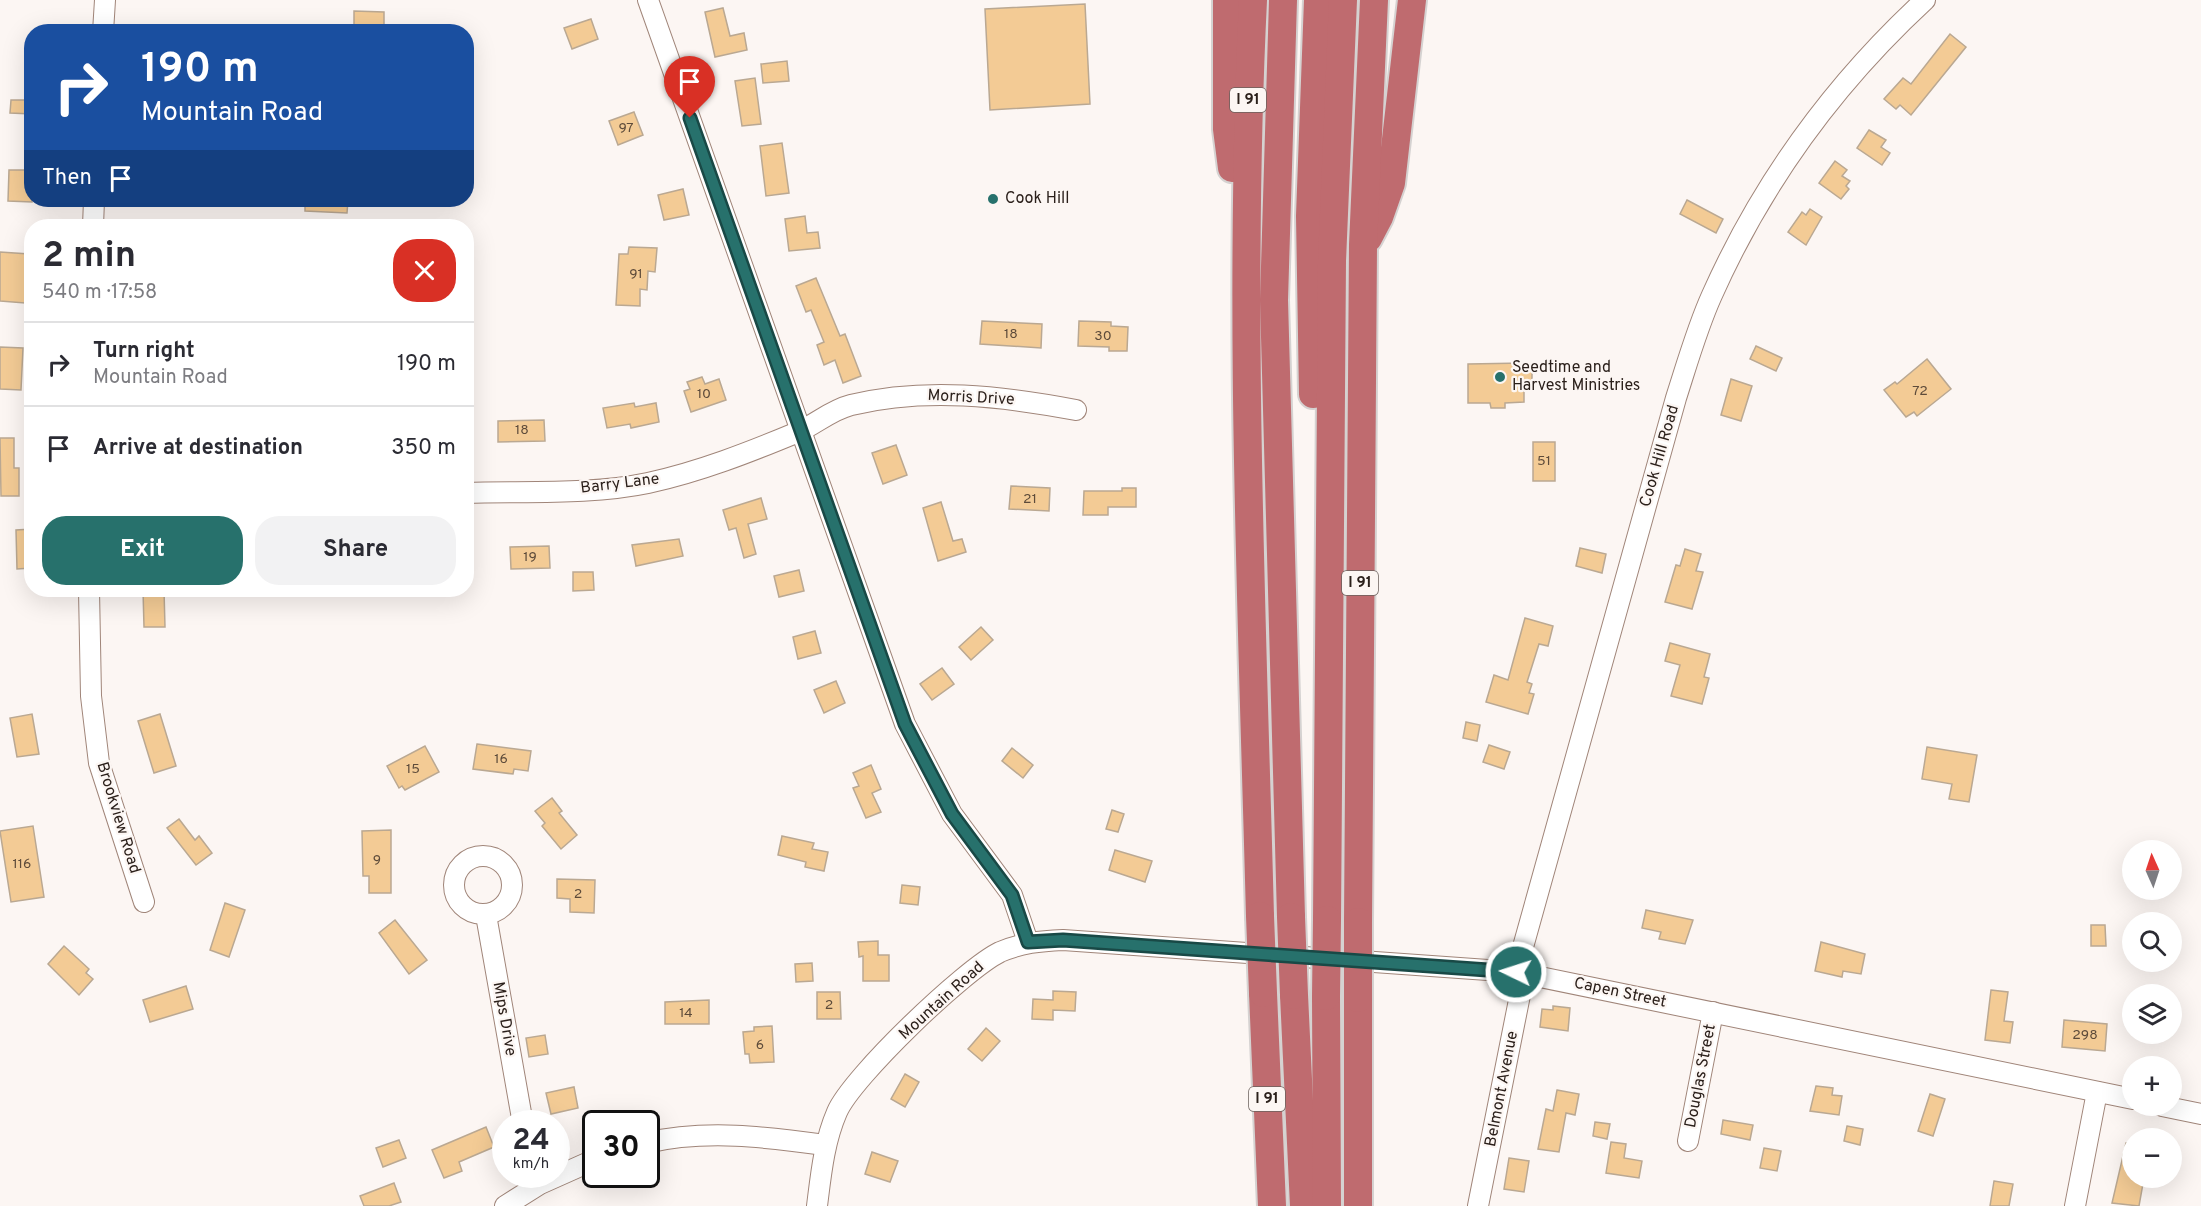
<!DOCTYPE html>
<meta charset="utf-8">
<style>
:root{--surface:#fff;--page:#f2f2f3;--text:#2b2b33;--muted:#7c7c81;--line:#e1e1e2;--accent:#27716c}
body{margin:0;font-family:Overpass,sans-serif;background:var(--page);color:var(--text);height:100vh;display:flex;flex-direction:column;font-size:22px;white-space:nowrap}
*{box-sizing:border-box;margin:0}
p{font-size:20px;color:var(--muted)}
.icon{flex:none;width:33px;height:33px;fill:none;stroke:currentColor;stroke-width:2;stroke-linecap:round;stroke-linejoin:round}
.map{position:relative;flex:1;overflow:hidden}
.drawer{position:absolute;left:24px;top:219px;width:450px;height:378px;display:flex;flex-direction:column;background:var(--surface);border-radius:24px;box-shadow:0 6px 24px #0002}
.drawer>*{flex:none}
.top-card{position:absolute;left:24px;top:24px;width:450px;height:183px;border-radius:24px;box-shadow:0 6px 24px #0002;background:#1a4fa0;color:#fff;overflow:hidden}
.needle{width:39px;rotate:357deg}
.tools{position:absolute;left:2122px;top:840px;display:grid;gap:12px}
.tools a{display:grid;place-items:center;width:60px;height:60px;border-radius:50%;background:var(--surface);box-shadow:0 6px 24px #0002;font-size:30px}
.speed{position:absolute;left:492px;top:1110px;display:flex;gap:12px;font-size:30px;font-weight:700;text-align:center}
.speed>*{display:grid;place-content:center;width:78px;height:78px;border-radius:50%;background:var(--surface);box-shadow:0 6px 24px #0002;line-height:1}
.speed small{font-size:15px;font-weight:400}
.speed .limit{border:3px solid #111;border-radius:9px;background:#fff;color:#111}
.pin{position:absolute;display:grid;place-items:center;width:51px;height:51px;color:#fff;margin:-62px -26px;border-radius:50% 50% 50% 0;rotate:-45deg;box-shadow:0 0 6px #0007}
.pin .icon{rotate:45deg}
.me{position:absolute;width:66px;margin:-33px;rotate:274deg;stroke-linejoin:round;filter:drop-shadow(0 0 4px #0008)}
.turn{display:flex;align-items:center;gap:21px;height:126px;padding:0 18px;font-size:27px}
.turn .icon{width:78px;height:78px;stroke-width:2.5}
.turn b{display:block;font-size:42px;line-height:51px}
.then{display:flex;align-items:center;height:57px;padding:0 18px;background:#0003;gap:12px;font-size:22px}
.round{display:grid;place-items:center;flex:none;width:63px;height:63px;border-radius:24px;background:var(--page)}
.headline{display:flex;align-items:center;justify-content:space-between;height:102px;padding:0 18px}
h1{font-size:36px;font-weight:700;line-height:45px}
.primary-button{display:flex;gap:12px;margin-top:auto;padding:12px 18px}
.primary-button a{flex:1;height:69px;border-radius:24px;background:var(--accent);color:#fff;font-size:24px;font-weight:700;line-height:69px;text-align:center}
.primary-button a+a{background:var(--page);color:var(--text)}
ul{padding:0;list-style:none}
li{display:flex;align-items:center;gap:18px;height:84px;padding:0 18px;border-top:2px solid var(--line)}
li div{flex:1}
li b{display:block;font-size:22px}
li em{font-style:normal}
.map>svg:first-child{display:block}
.building{fill:#f3cb95;stroke:#baa892;stroke-width:1.5}
.lines{fill:none;stroke-linecap:round;stroke-linejoin:round}
.minor-casing{stroke:#a08579;stroke-width:22}
.highway-casing{stroke:#d5d2d1;stroke-width:32}
.minor{stroke:#fff;stroke-width:20}
.highway{stroke:#bf6b6f;stroke-width:28}
.highway-bridge-casing{stroke:#d5d2d1;stroke-width:32;stroke-linecap:butt}
.highway-bridge{stroke:#bf6b6f;stroke-width:28}
.route-casing{stroke:#194946;stroke-width:15}
.route{stroke:#27716c;stroke-width:10}
.poi-dot{fill:#27716c;stroke:#fcf6f3;stroke-width:2}
.labels{text-anchor:middle;dominant-baseline:central;stroke-width:4.5;stroke-linejoin:round;paint-order:stroke}
.number-label{font-size:14px;fill:#5d4b3a}
.shield{fill:#fcf6f3;stroke:#6a605c;stroke-width:1.5}
.shield-label{font-size:15px;font-weight:bold;fill:#2b201b}
.poi-label{font-size:16px;fill:#2b201b;stroke:#fcf6f3;text-anchor:start}
.street-label{font-size:16px;fill:#2b201b;stroke:#fcf6f3}
</style>
<div class="map">
<svg width="2201" height="1206" viewBox="0 0 2201 1206">
<rect width="100%" height="100%" fill="#fcf6f3"/>
<!-- building -->
<g class="building">
<path d="M1085,4L1090,104L990,110L985,9Z"/>
<path d="M723,8L730,36L744,33L747,50L715,57L705,12Z"/>
<path d="M354,11L384,12V32H354Z"/>
<path d="M591,19L598,39L572,49L564,28Z"/>
<path d="M1950,34L1966,47L1911,115L1900,105L1896,109L1884,99L1903,78L1911,84Z"/>
<path d="M787,61L789,81L763,83L761,64Z"/>
<path d="M755,78L761,124L742,126L735,81Z"/>
<path d="M11,100H32V114L10,113Z"/>
<path d="M634,112L643,135L618,145L609,121Z"/>
<path d="M1869,130L1886,140L1881,147L1890,153L1882,165L1857,148Z"/>
<path d="M782,143L789,193L766,196L760,146Z"/>
<path d="M1835,161L1847,170L1842,176L1850,181L1846,186L1849,189L1841,199L1819,183Z"/>
<path d="M9,170H32V202L8,201Z"/>
<path d="M683,189L689,215L664,220L658,195Z"/>
<path d="M305,200H348L347,213L305,211Z"/>
<path d="M1687,200L1723,219L1716,233L1680,214Z"/>
<path d="M1810,209L1822,217L1806,245L1788,232L1802,212L1806,215Z"/>
<path d="M805,216L807,233L818,232L820,248L789,251L785,219Z"/>
<path d="M629,247L657,248L655,272L648,271L647,290L640,289V306L616,305L619,254H628Z"/>
<path d="M0,252L29,254L25,303L0,301Z"/>
<path d="M816,278L840,336L845,334L861,376L843,383L835,360L824,365L817,345L824,342L811,310L806,312L796,286Z"/>
<path d="M982,321L1042,324L1041,348L980,344Z"/>
<path d="M1079,321L1111,322V326L1128,327L1127,351H1109V347L1078,346Z"/>
<path d="M1756,346L1782,358L1776,371L1750,359Z"/>
<path d="M0,347L23,348L21,390L0,389Z"/>
<path d="M1927,359L1951,389L1917,416L1914,412L1906,417L1884,390L1895,382L1897,384Z"/>
<path d="M1524,363V367H1532V388H1524V402L1505,403V408H1491L1490,403H1468V364Z"/>
<path d="M702,377L705,384L719,379L726,400L691,412L684,391L690,389L687,382Z"/>
<path d="M1731,379L1752,386L1741,421L1721,415Z"/>
<path d="M634,403L635,407L656,403L659,422L631,428L630,424L607,428L603,408Z"/>
<path d="M544,420L545,441L498,442V421Z"/>
<path d="M0,438H14V468H19V496H1Z"/>
<rect x="1533" y="442" width="22" height="39"/>
<path d="M896,445L907,475L883,484L872,453Z"/>
<path d="M1011,486L1050,488L1049,511L1009,509Z"/>
<path d="M1122,488H1136V507H1108V515H1083L1084,491H1122Z"/>
<path d="M761,498L767,519L748,524L756,554L744,558L736,528L729,530L723,510Z"/>
<path d="M941,502L953,541L962,539L966,552L938,561L923,508Z"/>
<path d="M32,529V568L17,569L16,530Z"/>
<path d="M679,539L683,556L636,566L632,545Z"/>
<path d="M549,546L550,568L511,569L510,547Z"/>
<path d="M1580,548L1606,554L1602,573L1576,566Z"/>
<path d="M1685,549L1701,554L1696,571L1703,572L1692,609L1665,602L1676,565L1680,566Z"/>
<path d="M799,570L804,591L779,597L774,576Z"/>
<path d="M573,572H593L594,590L573,591Z"/>
<path d="M143,590H164L165,627H144Z"/>
<path d="M1525,618L1553,626L1548,646L1539,644L1527,682L1532,684L1529,693L1534,694L1528,714L1486,702L1494,675L1508,680Z"/>
<path d="M981,627L993,640L971,660L959,647Z"/>
<path d="M815,631L821,653L798,659L793,637Z"/>
<path d="M1670,643L1710,654L1704,677L1709,678L1702,704L1671,696L1680,665L1665,661Z"/>
<path d="M942,668L954,684L932,700L920,684Z"/>
<path d="M836,681L845,703L824,713L814,690Z"/>
<path d="M32,714L39,754L17,757L10,718Z"/>
<path d="M160,714L176,766L154,773L138,721Z"/>
<path d="M1466,722L1480,725L1477,741L1463,738Z"/>
<path d="M477,744L531,751L528,771L514,769L513,774L473,769Z"/>
<path d="M1489,745L1510,752L1504,769L1483,762Z"/>
<path d="M425,746L439,772L405,790L402,786L399,788L387,766Z"/>
<path d="M1927,747L1977,755L1969,802L1949,799L1952,784L1922,779Z"/>
<path d="M1012,748L1033,765L1023,778L1002,761Z"/>
<path d="M871,765L881,789L872,793L881,812L866,818L853,788L859,786L853,773Z"/>
<path d="M552,798L562,811L559,813L577,835L561,849L542,826L545,823L535,811Z"/>
<path d="M1112,810L1124,814L1118,832L1106,829Z"/>
<path d="M179,819L195,840L199,836L212,853L196,865L167,828Z"/>
<path d="M33,826L44,897L11,902L0,831Z"/>
<path d="M391,830V893H369V876H363L362,831Z"/>
<path d="M782,836L814,843L812,849L828,852L824,871L805,867L806,862L778,855Z"/>
<path d="M1115,850L1152,861L1145,882L1109,870Z"/>
<path d="M557,879L595,880L594,913L570,912V899L557,898Z"/>
<path d="M902,885L920,887L918,905L900,903Z"/>
<path d="M225,903L245,910L229,957L210,950Z"/>
<path d="M1646,910L1693,920L1685,944L1659,939L1661,932L1642,928Z"/>
<path d="M395,920L427,960L409,974L379,933Z"/>
<path d="M2091,925H2105L2106,946H2091Z"/>
<path d="M878,941V955H889V981H863V956L859,957L858,942Z"/>
<path d="M1821,942L1865,954L1861,974L1843,971L1842,977L1815,971Z"/>
<path d="M64,946L89,969L86,973L93,979L79,995L48,964Z"/>
<path d="M812,963L813,981L796,982L795,964Z"/>
<path d="M186,986L193,1009L150,1022L143,1000Z"/>
<path d="M1991,990L2008,992L2004,1021L2013,1022L2010,1043L1985,1040Z"/>
<path d="M1053,991L1076,992L1075,1011L1053,1010V1020L1032,1019L1033,999L1053,1000Z"/>
<path d="M817,992H840L841,1019H817Z"/>
<path d="M709,1000V1024H665V1002Z"/>
<path d="M1553,1006L1570,1008L1568,1031L1540,1027L1542,1009L1553,1010Z"/>
<path d="M2064,1020L2107,1024L2105,1051L2062,1047Z"/>
<path d="M772,1026L774,1062L750,1063L749,1054H745L743,1032L754,1031V1027Z"/>
<path d="M986,1028L1000,1041L982,1061L968,1049Z"/>
<path d="M545,1035L548,1054L529,1057L526,1038Z"/>
<path d="M905,1074L919,1082L905,1107L891,1099Z"/>
<path d="M1816,1086L1833,1088L1832,1095L1842,1096L1839,1115L1810,1111Z"/>
<path d="M574,1087L578,1108L551,1114L546,1093Z"/>
<path d="M1557,1090L1579,1094L1575,1115L1566,1113L1559,1152L1538,1149L1546,1109L1553,1111Z"/>
<path d="M1930,1094L1945,1099L1933,1136L1918,1131Z"/>
<path d="M1723,1120L1753,1125L1750,1140L1721,1134Z"/>
<path d="M1595,1122L1610,1124L1607,1139L1593,1136Z"/>
<path d="M1847,1126L1863,1129L1860,1145L1844,1141Z"/>
<path d="M486,1127L494,1147L459,1162L462,1171L444,1178L432,1150Z"/>
<path d="M399,1140L406,1158L383,1167L376,1148Z"/>
<path d="M1611,1142L1626,1144L1624,1158L1642,1161L1639,1178L1606,1173Z"/>
<path d="M2126,1143L2133,1144V1178H2144L2139,1206L2112,1203Z"/>
<path d="M1764,1148L1781,1151L1777,1171L1760,1168Z"/>
<path d="M872,1152L898,1161L890,1182L865,1174Z"/>
<path d="M1509,1158L1529,1161L1524,1192L1504,1189Z"/>
<path d="M1994,1181L2013,1184L2009,1206H1990Z"/>
<path d="M394,1183L401,1202L389,1206H364L360,1196Z"/>
</g>
<g class="lines">
<defs>
<g id="minor">
<path d="M648,0L905,724L952,814L1012,895L1028,942"/>
<path d="M103,32L105,0"/>
<path d="M93,226L94,200"/>
<path d="M466,493C525,491 591,495 648,483C699,472 750,452 798,432C816,424 831,410 851,405C925,387 1002,396 1076,410"/>
<path d="M89,590L91,696L99,763L144,902"/>
<circle cx="483" cy="885" r="29"/>
<path d="M486,915L523,1124"/>
<path d="M2162,1106L2201,1114"/>
<path d="M1688,1141L1713,1012"/>
<path d="M646,1143C706,1129 766,1137 825,1145"/>
<path d="M505,1206L540,1184L596,1159"/>
<path d="M817,1206C821,1174 824,1142 837,1112C852,1077 965,969 1000,952C1021,943 1040,941 1063,940L1516,972L2133,1099"/>
<path d="M1478,1206L1521,990L1516,972L1676,398C1687,364 1697,328 1712,295C1762,183 1835,83 1925,0"/>
<path d="M2075,1206L2097,1092"/>
</g>
<g id="highway">
<path d="M1227,0V129L1232,168"/>
<path d="M1253,0C1238,305 1252,610 1260,916"/>
<path d="M1283,0L1274,300L1291,917"/>
<path d="M1368,238L1379,217L1391,183L1412,0"/>
<path d="M1313,394L1310,216L1318,0"/>
<path d="M1327,920L1332,261L1343,0"/>
<path d="M1358,922L1363,245L1374,0"/>
<path d="M1263,993L1272,1206"/>
<path d="M1294,995L1304,1206"/>
<path d="M1326,996L1327,1206"/>
<path d="M1358,998V1206"/>
</g>
</defs>
<!-- minor casing -->
<use href="#minor" class="minor-casing"/>
<!-- highway casing -->
<use href="#highway" class="highway-casing"/>
<!-- minor -->
<use href="#minor" class="minor"/>
<!-- highway -->
<use href="#highway" class="highway"/>
<defs>
<g id="highway-bridge">
<path d="M1260,916L1263,993"/>
<path d="M1291,917L1294,995"/>
<path d="M1326,996L1327,920"/>
<path d="M1358,998V922"/>
</g>
</defs>
<!-- highway-bridge casing -->
<use href="#highway-bridge" class="highway-bridge-casing"/>
<!-- highway-bridge -->
<use href="#highway-bridge" class="highway-bridge"/>
</g>
<g class="lines">
<defs>
<path id="route" d="M690,118L905,724L952,814L1012,895L1028,942L1063,940L1516,972"/>
</defs>
<!-- route casing -->
<use href="#route" class="route-casing"/>
<!-- route -->
<use href="#route" class="route"/>
</g>
<!-- markers -->
<g class="poi-dot">
<circle cx="993" cy="199" r="6"/>
<circle cx="1500" cy="377" r="6"/>
</g>
<g class="labels">
<!-- number labels -->
<g class="number-label">
<text x="626" y="128">97</text>
<text x="636" y="274">91</text>
<text x="1011" y="334">18</text>
<text x="1103" y="336">30</text>
<text x="1920" y="391">72</text>
<text x="704" y="394">10</text>
<text x="522" y="430">18</text>
<text x="1544" y="461">51</text>
<text x="1030" y="499">21</text>
<text x="530" y="557">19</text>
<text x="501" y="759">16</text>
<text x="413" y="769">15</text>
<text x="377" y="860">9</text>
<text x="22" y="864">116</text>
<text x="578" y="894">2</text>
<text x="829" y="1005">2</text>
<text x="686" y="1013">14</text>
<text x="2085" y="1035">298</text>
<text x="760" y="1045">6</text>
</g>
<!-- shield labels -->
<g class="shield">
<rect x="1230" y="88" width="36" height="24" rx="4.5"/>
<rect x="1342" y="571" width="36" height="24" rx="4.5"/>
<rect x="1249" y="1087" width="36" height="24" rx="4.5"/>
</g>
<g class="shield-label">
<text x="1248" y="100">I 91</text>
<text x="1360" y="583">I 91</text>
<text x="1267" y="1099">I 91</text>
</g>
<!-- poi labels -->
<g class="poi-label">
<text x="1005" y="199">Cook Hill</text>
<text x="1512" y="368">Seedtime and<tspan x="1512" dy="18">Harvest Ministries</tspan></text>
</g>
<!-- street labels -->
<g class="street-label">
<text transform="translate(971 398) rotate(3)">Morris Drive</text>
<text transform="translate(1660 456) rotate(-74)">Cook Hill Road</text>
<text transform="translate(620 484) rotate(-7)">Barry Lane</text>
<text transform="translate(118 818) rotate(73)">Brookview Road</text>
<text transform="translate(1620 993) rotate(12)">Capen Street</text>
<text transform="translate(942 1001) rotate(-42)">Mountain Road</text>
<text transform="translate(504 1019) rotate(80)">Mips Drive</text>
<text transform="translate(1701 1076) rotate(-79)">Douglas Street</text>
<text transform="translate(1502 1089) rotate(-79)">Belmont Avenue</text>
</g>
</g>
</svg>
<div class="tools">
<a><svg class="needle" viewBox="-14 -14 28 28"><path d="M0-13l5 13h-10z" fill="#e53935"/><path d="M0 13l5-13h-10z" fill="#7c7c81"/></svg></a>
<a><svg class="icon" aria-label="search" viewBox="0 0 24 24"><circle cx="10" cy="10" r="6"/><path d="M15 15l6 6"/></svg></a>
<a><svg class="icon" aria-label="layers" viewBox="0 0 24 24"><path d="M12 4l9 5-9 5-9-5zM3 14l9 5 9-5"/></svg></a>
<a>+</a>
<a>−</a>
</div>
<div class="speed"><div>24<small>km/h</small></div><div class="limit">30</div></div>
<div class="pin" style="left:690px;top:118px;background:#d93025"><svg class="icon" aria-label="arrive" viewBox="0 0 24 24"><path d="M6 21V4h12l-3 4 3 4H6"/></svg></div>
<svg class="me" style="left:1516px;top:972px" viewBox="-20 -20 40 40"><circle r="17" fill="#27716c" stroke="#fff" stroke-width="3"/><path d="M0-11L8 9 0 5-8 9z" fill="#fff"/></svg>
<div class="top-card">
<div class="turn"><svg class="icon" aria-label="right" viewBox="0 0 24 24"><path d="M7 20v-9h11M14 6l5 5-5 5"/></svg><div><b>190 m</b>Mountain Road</div></div>
<div class="then">Then<svg class="icon" aria-label="arrive" viewBox="0 0 24 24"><path d="M6 21V4h12l-3 4 3 4H6"/></svg></div>
</div>
<section class="drawer">
<div class="headline"><div><h1>2 min</h1><p>540 m · 17:58</p></div><a class="round" style="background:#d93025;color:#fff"><svg class="icon" aria-label="close" viewBox="0 0 24 24"><path d="M6 6l12 12M18 6L6 18"/></svg></a></div>
<ul>
<li><svg class="icon" aria-label="right" viewBox="0 0 24 24"><path d="M7 20v-9h11M14 6l5 5-5 5"/></svg><div><b>Turn right</b><p>Mountain Road</p></div><em>190 m</em></li>
<li><svg class="icon" aria-label="arrive" viewBox="0 0 24 24"><path d="M6 21V4h12l-3 4 3 4H6"/></svg><div><b>Arrive at destination</b></div><em>350 m</em></li>
</ul>
<div class="primary-button"><a>Exit</a><a>Share</a></div>
</section>
</div>
